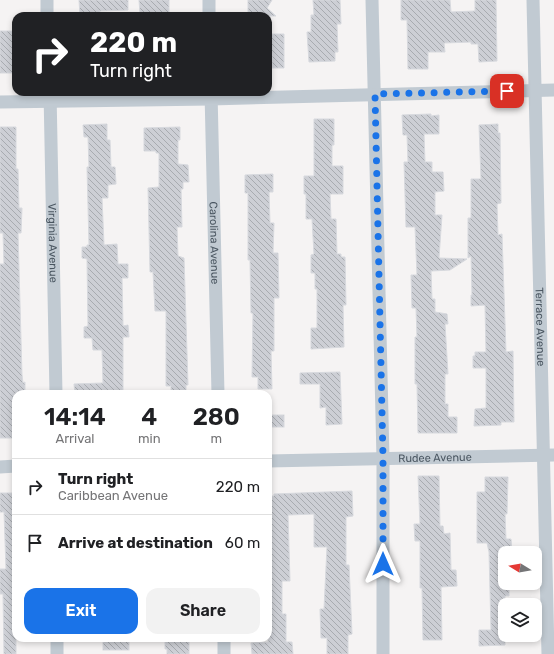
<!DOCTYPE html>
<style>
:root{--surface:#fff;--page:#f2f2f2;--text:#202124;--muted:#757577;--line:#e0e0e0;--accent:#1a73e8}
body{margin:0;font-family:Rubik,sans-serif;background:var(--page);color:var(--text);height:100vh;display:flex;flex-direction:column;font-size:15px;white-space:nowrap}
*{box-sizing:border-box;margin:0}
p{font-size:13px;color:var(--muted)}
.icon{flex:none;width:22px;height:22px;fill:none;stroke:currentColor;stroke-width:2;stroke-linecap:round;stroke-linejoin:round}
.map{position:relative;flex:1;overflow:hidden}
.sheet{position:absolute;left:12px;top:390px;width:260px;height:252px;display:flex;flex-direction:column;background:var(--surface);border-radius:12px;box-shadow:0 2px 6px #0003}
.sheet>*{flex:none}
.top-card{position:absolute;left:12px;top:12px;width:260px;height:84px;border-radius:12px;box-shadow:0 2px 6px #0003;background:#202124;color:#fff;overflow:hidden}
.needle{width:26px;rotate:281deg}
.tools{position:absolute;left:498px;top:546px;display:grid;gap:8px}
.tools a{display:grid;place-items:center;width:44px;height:44px;border-radius:8px;background:var(--surface);box-shadow:0 2px 6px #0003;font-size:20px}
.pin{position:absolute;display:grid;place-items:center;width:34px;height:34px;color:#fff;margin:-17px;border-radius:8px;box-shadow:0 2px 6px #0006}
.me{position:absolute;width:44px;margin:-22px;rotate:0deg;stroke-linejoin:round;filter:drop-shadow(0 0 3px #0008)}
.turn{display:flex;align-items:center;gap:14px;height:84px;padding:0 12px;font-size:18px}
.turn .icon{width:52px;height:52px;stroke-width:2.5}
.turn b{display:block;font-size:28px;line-height:34px}
.eta{display:flex;justify-content:space-evenly;align-items:center;height:68px;text-align:center}
.eta b{font-size:24px;font-weight:600;line-height:28px}
.cta{display:flex;gap:8px;margin-top:auto;padding:8px 12px}
.cta a{flex:1;height:46px;border-radius:12px;background:var(--accent);color:#fff;font-size:16px;font-weight:600;line-height:46px;text-align:center}
.cta a+a{background:var(--page);color:var(--text)}
ul{padding:0;list-style:none}
li{display:flex;align-items:center;gap:12px;height:56px;padding:0 12px;border-top:1px solid var(--line)}
li div{flex:1}
li b{display:block;font-size:15px}
li em{font-style:normal}
.map>svg:first-child{display:block}
.building{fill:url(#building-back-hatch);stroke:#d7d9de}
.lines{fill:none;stroke-linecap:round;stroke-linejoin:round}
.minor{stroke:#c1cad2;stroke-width:13}
.route{stroke:#1a73e8;stroke-width:7;stroke-dasharray:0 12.6}
.labels{text-anchor:middle;dominant-baseline:central;stroke-width:4;stroke-linejoin:round;paint-order:stroke}
.street-label{font-size:11px;fill:#4a5661;stroke:#fff}
</style>
<div class="map">
<svg width="554" height="654" viewBox="0 0 554 654">
<defs>
<pattern id="building-back-hatch" width="6" height="6" patternUnits="userSpaceOnUse"><rect width="6" height="6" fill="#cdcfd5"/><path d="M-1 5l2 2M0 0l6 6M5-1l2 2" fill="none" stroke="#a8abb0"/></pattern>
</defs>
<rect width="100%" height="100%" fill="#f5f3f3"/>
<!-- building -->
<g class="building">
<path d="M79,0H128V10L100,11V16H80Z"/>
<path d="M139,0H169V16H148V13L140,14Z"/>
<path d="M248,0H272L267,8L276,16H248Z"/>
<path d="M313,0H340L341,24H337L338,52H335V61L309,62L307,32H311V15H314Z"/>
<path d="M401,0H450L451,12L475,11V0H496L497,61L479,62L478,44H471V42L444,43L445,52H428V69H408L407,20H401Z"/>
<path d="M0,31H16V43H14L16,73H0Z"/>
<path d="M268,34H284V68H272V53H268Z"/>
<path d="M431,114V116L439,115V134H424L425,162H432V172H443L444,191L435,192V215H442L439,258L467,259L450,270L431,271L432,299H435V312L447,314L448,324H445L448,374H445V404H448V417H457V433H418L417,384H415V337H417L416,308H412L411,275H417L415,227H406L404,162H408L407,135H403L402,115Z"/>
<path d="M314,119H334V145H332V166H343V194H330L331,219H336L337,254H341V257H345L346,305H343L344,347L311,349V328H317V289H315V273H311V255L314,254L312,219H306V194H304V176H314Z"/>
<path d="M107,124V140H110L111,167H115L116,184L108,185V198H102L104,245L117,244L118,264H128V278H122L123,326L128,325L129,337H123V393L75,394L74,384L103,383L102,350H93L92,338H84V327L88,326L87,259L82,258V247H87V245H89L87,167H89L88,137H84L83,125Z"/>
<path d="M498,124V133H500L501,203L497,204L498,235L502,234L506,352L513,351L514,422H501V425L474,426L475,409L486,408V368H473V356H475V352H486L485,305L471,306V295H472L471,256L468,258V218H471V179H481L479,125Z"/>
<path d="M0,127H16V169H18L19,208H22L21,233H18L22,375L23,383L25,382V394H16V438H0V264H4L3,233H0Z"/>
<path d="M180,127V140H178V164L188,165L189,182H183V189H181L182,227H177L178,256L184,258L188,385H186V392L171,393V386H166V311H155L153,272H150L148,188L159,187V153H156V151H144V128Z"/>
<path d="M273,174V192H269L270,223H274L273,253H278L279,298H274V351H271L272,389H258V377H252L253,313H251L250,260H248V193H245V175Z"/>
<path d="M340,372L342,424L326,425V407L320,408V384H300V373Z"/>
<rect x="268" y="415" width="16" height="12"/>
<path d="M418,476H439L440,526H443L444,534L450,533L451,570H456L457,586L441,587L442,640H423L422,588H420V541H415L414,524H420Z"/>
<path d="M485,477H508L507,514H505L506,539H511L512,552H505V583H509V596H505V645L479,646V630H491L489,552L487,543H477V492H485Z"/>
<path d="M352,491L353,516L346,517V565H349L352,634L348,635V654H327V638H321L320,609H324L327,547H314V514L288,515L290,581H282V614H286V642H292L293,654H252L251,643L268,642V496H274V494Z"/>
<path d="M0,493H16V654H4L3,594H0V569H6L4,512H0Z"/>
<rect x="103" y="638" width="26" height="12"/>
<path d="M165,638H189V654H167V649H165Z"/>
</g>
<g class="lines">
<!-- minor -->
<g class="minor">
<path d="M47,0V16"/>
<path d="M209,0V16"/>
<path d="M372,0L383,458V654"/>
<path id="s1" d="M533,0L548,654"/>
<path id="s2" d="M50,92L56,394"/>
<path id="s3" d="M211,92L218,394"/>
<path d="M0,102L211,99L554,90"/>
<path id="s4" d="M268,461L554,455"/>
<path d="M0,467L16,466"/>
<path d="M57,638V654"/>
<path d="M224,638V654"/>
</g>
</g>
<g class="lines">
<!-- route -->
<path class="route" d="M383,564V458L375,94L507,91"/>
</g>
<g class="labels">
<!-- street labels -->
<g class="street-label">
<text stroke="none"><textPath href="#s2" startOffset="151">Virginia Avenue</textPath></text>
<text stroke="none"><textPath href="#s3" startOffset="151">Carolina Avenue</textPath></text>
<text stroke="none"><textPath href="#s1" startOffset="327">Terrace Avenue</textPath></text>
<text stroke="none"><textPath href="#s4" startOffset="167">Rudee Avenue</textPath></text>
</g>
</g>
</svg>
<div class="tools">
<a><svg class="needle" viewBox="-14 -14 28 28"><path d="M0-13l5 13h-10z" fill="#e53935"/><path d="M0 13l5-13h-10z" fill="#757577"/></svg></a>
<a><svg class="icon" aria-label="layers" viewBox="0 0 24 24"><path d="M12 4l9 5-9 5-9-5zM3 14l9 5 9-5"/></svg></a>
</div>
<div class="pin" style="left:507px;top:91px;background:#d93025"><svg class="icon" aria-label="arrive" viewBox="0 0 24 24"><path d="M6 21V4h12l-3 4 3 4H6"/></svg></div>
<svg class="me" style="left:383px;top:564px" viewBox="-20 -20 40 40"><path d="M0-17L14 15 0 8-14 15z" fill="#1a73e8" stroke="#fff" stroke-width="4"/></svg>
<div class="top-card">
<div class="turn"><svg class="icon" aria-label="right" viewBox="0 0 24 24"><path d="M7 20v-9h11M14 6l5 5-5 5"/></svg><div><b>220 m</b>Turn right</div></div>
</div>
<section class="sheet">
<div class="eta">
<div><b>14:14</b><p>Arrival</p></div>
<div><b>4</b><p>min</p></div>
<div><b>280</b><p>m</p></div>
</div>
<ul>
<li><svg class="icon" aria-label="right" viewBox="0 0 24 24"><path d="M7 20v-9h11M14 6l5 5-5 5"/></svg><div><b>Turn right</b><p>Caribbean Avenue</p></div><em>220 m</em></li>
<li><svg class="icon" aria-label="arrive" viewBox="0 0 24 24"><path d="M6 21V4h12l-3 4 3 4H6"/></svg><div><b>Arrive at destination</b></div><em>60 m</em></li>
</ul>
<div class="cta"><a>Exit</a><a>Share</a></div>
</section>
</div>
